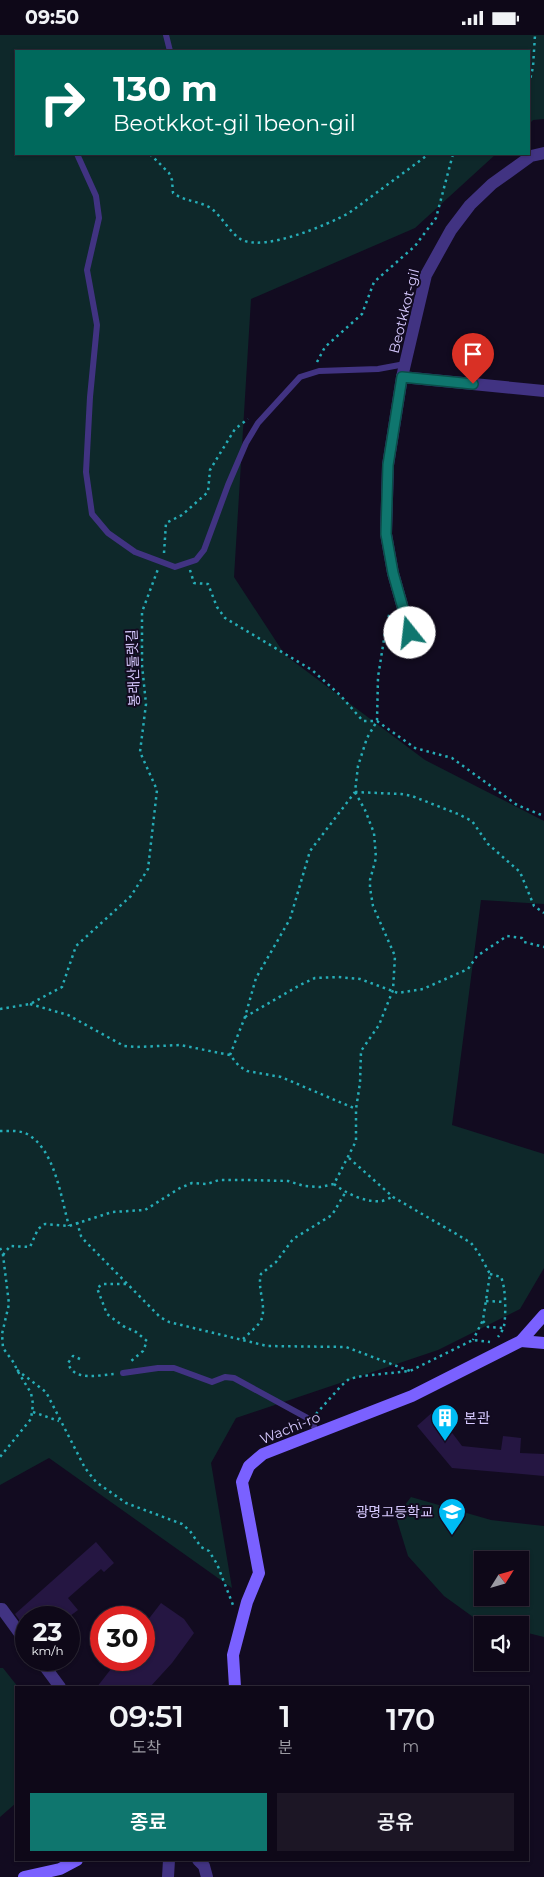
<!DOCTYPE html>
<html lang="ko">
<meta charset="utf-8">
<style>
:root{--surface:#0e0818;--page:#1c1625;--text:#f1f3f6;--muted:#9b9aa2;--line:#2e2937;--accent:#0f766e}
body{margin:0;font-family:Montserrat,"Noto Sans KR",sans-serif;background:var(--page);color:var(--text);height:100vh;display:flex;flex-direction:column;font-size:19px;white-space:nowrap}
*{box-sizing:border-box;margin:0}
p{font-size:16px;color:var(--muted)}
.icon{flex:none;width:28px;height:28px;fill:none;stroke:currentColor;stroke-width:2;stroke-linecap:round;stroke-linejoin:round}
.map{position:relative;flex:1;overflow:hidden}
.sheet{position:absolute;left:15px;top:1651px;width:514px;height:175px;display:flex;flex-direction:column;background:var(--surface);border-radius:0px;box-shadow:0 1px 4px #0004,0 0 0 1px var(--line)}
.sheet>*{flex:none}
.hud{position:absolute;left:15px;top:15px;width:515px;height:105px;border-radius:0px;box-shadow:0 1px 4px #0004,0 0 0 1px var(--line);background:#00695c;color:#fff;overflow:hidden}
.needle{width:32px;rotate:53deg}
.buttons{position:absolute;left:474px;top:1516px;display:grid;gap:10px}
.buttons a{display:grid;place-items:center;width:55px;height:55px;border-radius:0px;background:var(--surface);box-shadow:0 1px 4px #0004,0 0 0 1px var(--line);font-size:25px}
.speed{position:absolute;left:15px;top:1571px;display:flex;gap:10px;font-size:25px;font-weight:700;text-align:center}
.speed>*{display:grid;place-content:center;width:65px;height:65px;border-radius:50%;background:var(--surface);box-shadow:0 1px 4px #0004,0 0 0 1px var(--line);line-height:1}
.speed small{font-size:12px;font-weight:400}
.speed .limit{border:8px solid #d22;background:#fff;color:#111}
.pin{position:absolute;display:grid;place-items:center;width:42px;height:42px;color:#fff;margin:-51px -21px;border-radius:50% 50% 50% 0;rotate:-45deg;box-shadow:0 0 5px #0007}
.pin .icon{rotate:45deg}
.me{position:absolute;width:55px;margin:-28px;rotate:344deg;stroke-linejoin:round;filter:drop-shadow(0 0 4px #0008)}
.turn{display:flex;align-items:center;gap:18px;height:105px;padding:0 15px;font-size:22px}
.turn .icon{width:65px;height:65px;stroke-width:2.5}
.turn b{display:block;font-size:35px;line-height:42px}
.eta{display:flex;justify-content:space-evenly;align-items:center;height:85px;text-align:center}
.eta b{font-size:30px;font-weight:600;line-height:35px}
.cta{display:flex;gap:10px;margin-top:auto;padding:10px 15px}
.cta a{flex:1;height:58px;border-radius:0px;background:var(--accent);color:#fff;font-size:20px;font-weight:600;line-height:58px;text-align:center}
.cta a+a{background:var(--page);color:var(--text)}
.status{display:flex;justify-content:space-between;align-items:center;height:35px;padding:0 25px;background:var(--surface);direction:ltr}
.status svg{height:14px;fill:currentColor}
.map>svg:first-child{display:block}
.green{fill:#0e282a;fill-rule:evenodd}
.building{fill:#251642}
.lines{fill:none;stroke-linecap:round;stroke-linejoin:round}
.path{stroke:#26adb7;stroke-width:2.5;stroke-dasharray:2.5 4;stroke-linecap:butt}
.lane{stroke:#413382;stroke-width:6}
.street{stroke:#413382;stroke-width:12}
.secondary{stroke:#7a61ff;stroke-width:12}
.route-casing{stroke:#0a4d48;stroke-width:12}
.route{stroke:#0f766e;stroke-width:9}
.labels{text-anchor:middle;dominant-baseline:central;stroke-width:4;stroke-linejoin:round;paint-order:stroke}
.street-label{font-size:14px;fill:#d7caff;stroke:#120b20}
.poi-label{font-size:14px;fill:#d7caff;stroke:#120b20;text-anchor:start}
</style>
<div class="status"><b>09:50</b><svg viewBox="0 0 49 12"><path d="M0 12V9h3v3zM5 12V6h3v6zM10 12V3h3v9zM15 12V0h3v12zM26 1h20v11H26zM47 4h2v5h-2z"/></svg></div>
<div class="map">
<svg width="544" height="1842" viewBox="0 0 544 1842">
<rect width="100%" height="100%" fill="#120b20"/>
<!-- green -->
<g class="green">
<path d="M0,0H544V84L533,85L529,89V16H16V119H496L415,193L251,264L234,542L285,620L425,725L544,786V869L481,865L452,1090L544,1119V1233L520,1274L438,1315L236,1383L211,1428L232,1553L49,1423L0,1450Z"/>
<path d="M411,1462L491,1485L544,1491V1602L520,1596V1590H493L480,1587L444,1561L408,1521L396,1482ZM482,1525H520V1562H482Z"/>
<path d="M0,1633H3L18,1652H16V1768L0,1782Z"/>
</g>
<!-- building -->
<g class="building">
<path d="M435,1375L462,1411L501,1415L503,1401L521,1403L520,1418L544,1419V1441L452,1433L417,1391Z"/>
<path d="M96,1507L114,1528L104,1537L101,1534L68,1563L78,1575L70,1581L61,1573L50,1582H26V1594L15,1579Z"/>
<path d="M161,1568L184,1584L194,1598L172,1628L150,1652H97L118,1625H144V1590Z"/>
</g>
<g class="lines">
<!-- path -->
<g class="path">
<path d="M529,49L533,32L535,0"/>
<path d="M150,119L169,138L172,145L173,158C184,166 198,166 209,172C222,180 229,198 242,205C266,216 327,190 349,178L429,119"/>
<path d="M317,327L325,312L362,279L374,247L415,211L436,183L453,119"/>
<path d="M164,518L166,488L182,480L208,457L210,435L216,425L235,394L248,384"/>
<path d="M190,535L194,548L208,549L217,572L225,583L312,635L340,660L363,686H377L415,713L452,723L517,770L544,781"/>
<path d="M355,757L401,759L412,761L458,779L472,786L488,809L520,837L534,871L544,878"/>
<path d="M30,969L68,980L124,1011L137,1012L180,1010L230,1020L239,1031L247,1036L281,1042L356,1074"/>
<path d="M0,974L30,969L62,952L76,911L131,861L148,834L157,755L140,717L146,669L142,630V577L158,534"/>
<path d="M245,982L300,950L315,943L338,942L360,944L398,958L423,954L468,934L477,921L507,901L522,903L524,907L544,912"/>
<path d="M230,1020L245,982L256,943L290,884L310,816L355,757L358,731L367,703L377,686L378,642L385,598L390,576"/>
<path d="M0,1096C9,1096 19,1095 27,1099C55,1114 61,1163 69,1191"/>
<path d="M349,1123L393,1162L458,1200L471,1208L478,1217L490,1239L483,1285L473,1305"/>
<path d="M334,1149C345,1158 366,1168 381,1166C384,1166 389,1163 392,1162"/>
<path d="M77,1187L81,1201L85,1206L160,1282L169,1287L267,1311L346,1312L410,1336"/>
<path d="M0,1213L3,1220L9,1269L2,1299L3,1313L14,1328L17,1335L31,1358L33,1369L31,1384L0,1422"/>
<path d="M3,1220L10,1211L30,1212L38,1194L45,1189L69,1191L112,1177L145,1175L180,1153L192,1148L207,1149L219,1145H247L288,1146L304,1151L320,1152L334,1149L356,1106V1074L360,1048L361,1016L379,990L393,955L395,921L373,871L370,853V845L376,823L374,798L365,775L355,757"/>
<path d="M490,1239L501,1242C506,1253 506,1280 504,1291C503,1295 500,1299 498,1302"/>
<path d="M126,1249H103L97,1253L107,1279L123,1291L136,1297L147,1306L143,1316L130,1327"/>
<path d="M486,1266L505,1267"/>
<path d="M483,1286L488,1292L503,1293"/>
<path d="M243,1304C249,1298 259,1291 262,1283C266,1269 257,1253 261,1239L276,1227L293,1204L332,1180L345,1158"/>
<path d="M80,1324L73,1321L68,1328C74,1347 98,1340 114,1339"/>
<path d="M17,1335L46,1357L85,1433L96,1447L126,1468L182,1489L190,1496L201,1512L209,1516L217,1529L233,1570"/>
<path d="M33,1377L59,1386"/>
<path d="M316,1379L341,1351L349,1344L362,1341L410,1336L473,1305L490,1307"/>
</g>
<!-- lane -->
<g class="lane">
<path d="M166,0L170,16"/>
<path d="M77,119L96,161L99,183L87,235L97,290L90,362L86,437L92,479L108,498L135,517L175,532L196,525L204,515L228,450L246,408L258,388L300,342L319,336L378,334L405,329"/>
<path d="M123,1338L158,1333H174L212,1347L225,1342L234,1343L311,1385L317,1398"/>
</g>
<!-- street -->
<g class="street">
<path d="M402,342L544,356"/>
<path d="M410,598L393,538L386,499L388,430L402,342L426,240L451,195L470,170L492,149L531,121L544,118"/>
<path d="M0,1574H2L26,1607"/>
<path d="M40,1625L60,1652"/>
<path d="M198,1825L204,1831L207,1842"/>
<path d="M168,1842L169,1825"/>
</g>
<!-- secondary -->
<g class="secondary">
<path d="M521,1306L544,1308"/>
<path d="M235,1652L233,1620L247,1567L259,1538L242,1447L249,1431L263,1419L412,1361L521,1306L544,1280"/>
<path d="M24,1842L60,1834L77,1825"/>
</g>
</g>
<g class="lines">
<defs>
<path id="route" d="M410,598L393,538L386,499L388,430L402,342L473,349"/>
</defs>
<!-- route casing -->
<use href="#route" class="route-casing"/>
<!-- route -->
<use href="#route" class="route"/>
</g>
<!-- icons -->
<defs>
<symbol id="building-pin" viewBox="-11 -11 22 30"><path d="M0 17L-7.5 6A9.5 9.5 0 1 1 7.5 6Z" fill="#00bcf5" stroke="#120b20"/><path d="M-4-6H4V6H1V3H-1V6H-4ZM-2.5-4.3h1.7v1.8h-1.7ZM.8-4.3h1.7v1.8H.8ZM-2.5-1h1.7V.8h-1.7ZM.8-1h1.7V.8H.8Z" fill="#fff"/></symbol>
<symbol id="school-pin" viewBox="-11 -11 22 30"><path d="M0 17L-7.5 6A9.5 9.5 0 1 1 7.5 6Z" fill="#00bcf5" stroke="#120b20"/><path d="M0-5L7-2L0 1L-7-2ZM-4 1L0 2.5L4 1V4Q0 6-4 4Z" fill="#fff"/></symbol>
</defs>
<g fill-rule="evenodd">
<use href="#building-pin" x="429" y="1367" width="32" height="43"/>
<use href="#school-pin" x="436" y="1461" width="32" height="43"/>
</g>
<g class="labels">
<!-- street labels -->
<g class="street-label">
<text transform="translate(404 276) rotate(-76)">Beotkkot-gil</text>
<text transform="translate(133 633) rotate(-92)">봉래산둘렛길</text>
<text transform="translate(290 1393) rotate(-22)">Wachi-ro</text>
</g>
<!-- poi labels -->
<g class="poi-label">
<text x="464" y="1383">본관</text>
<text x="433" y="1477" text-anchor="end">광명고등학교</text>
</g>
</g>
</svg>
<div class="buttons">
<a><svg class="needle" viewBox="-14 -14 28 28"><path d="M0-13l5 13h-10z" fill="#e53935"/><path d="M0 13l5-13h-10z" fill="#9b9aa2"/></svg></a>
<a><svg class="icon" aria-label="sound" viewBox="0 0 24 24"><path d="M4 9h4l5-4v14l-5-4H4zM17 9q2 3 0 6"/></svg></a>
</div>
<div class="speed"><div>23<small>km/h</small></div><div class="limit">30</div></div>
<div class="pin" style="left:473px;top:349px;background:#d93025"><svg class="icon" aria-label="arrive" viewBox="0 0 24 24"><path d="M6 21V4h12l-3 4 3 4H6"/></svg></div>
<svg class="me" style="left:410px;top:598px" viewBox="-20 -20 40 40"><circle r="19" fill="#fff"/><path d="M0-13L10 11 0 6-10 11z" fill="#0f766e"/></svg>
<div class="hud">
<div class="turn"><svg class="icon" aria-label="right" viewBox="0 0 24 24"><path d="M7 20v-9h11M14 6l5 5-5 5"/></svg><div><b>130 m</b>Beotkkot-gil 1beon-gil</div></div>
</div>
<section class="sheet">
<div class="eta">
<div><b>09:51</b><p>도착</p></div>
<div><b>1</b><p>분</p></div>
<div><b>170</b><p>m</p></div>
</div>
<div class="cta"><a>종료</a><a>공유</a></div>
</section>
</div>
